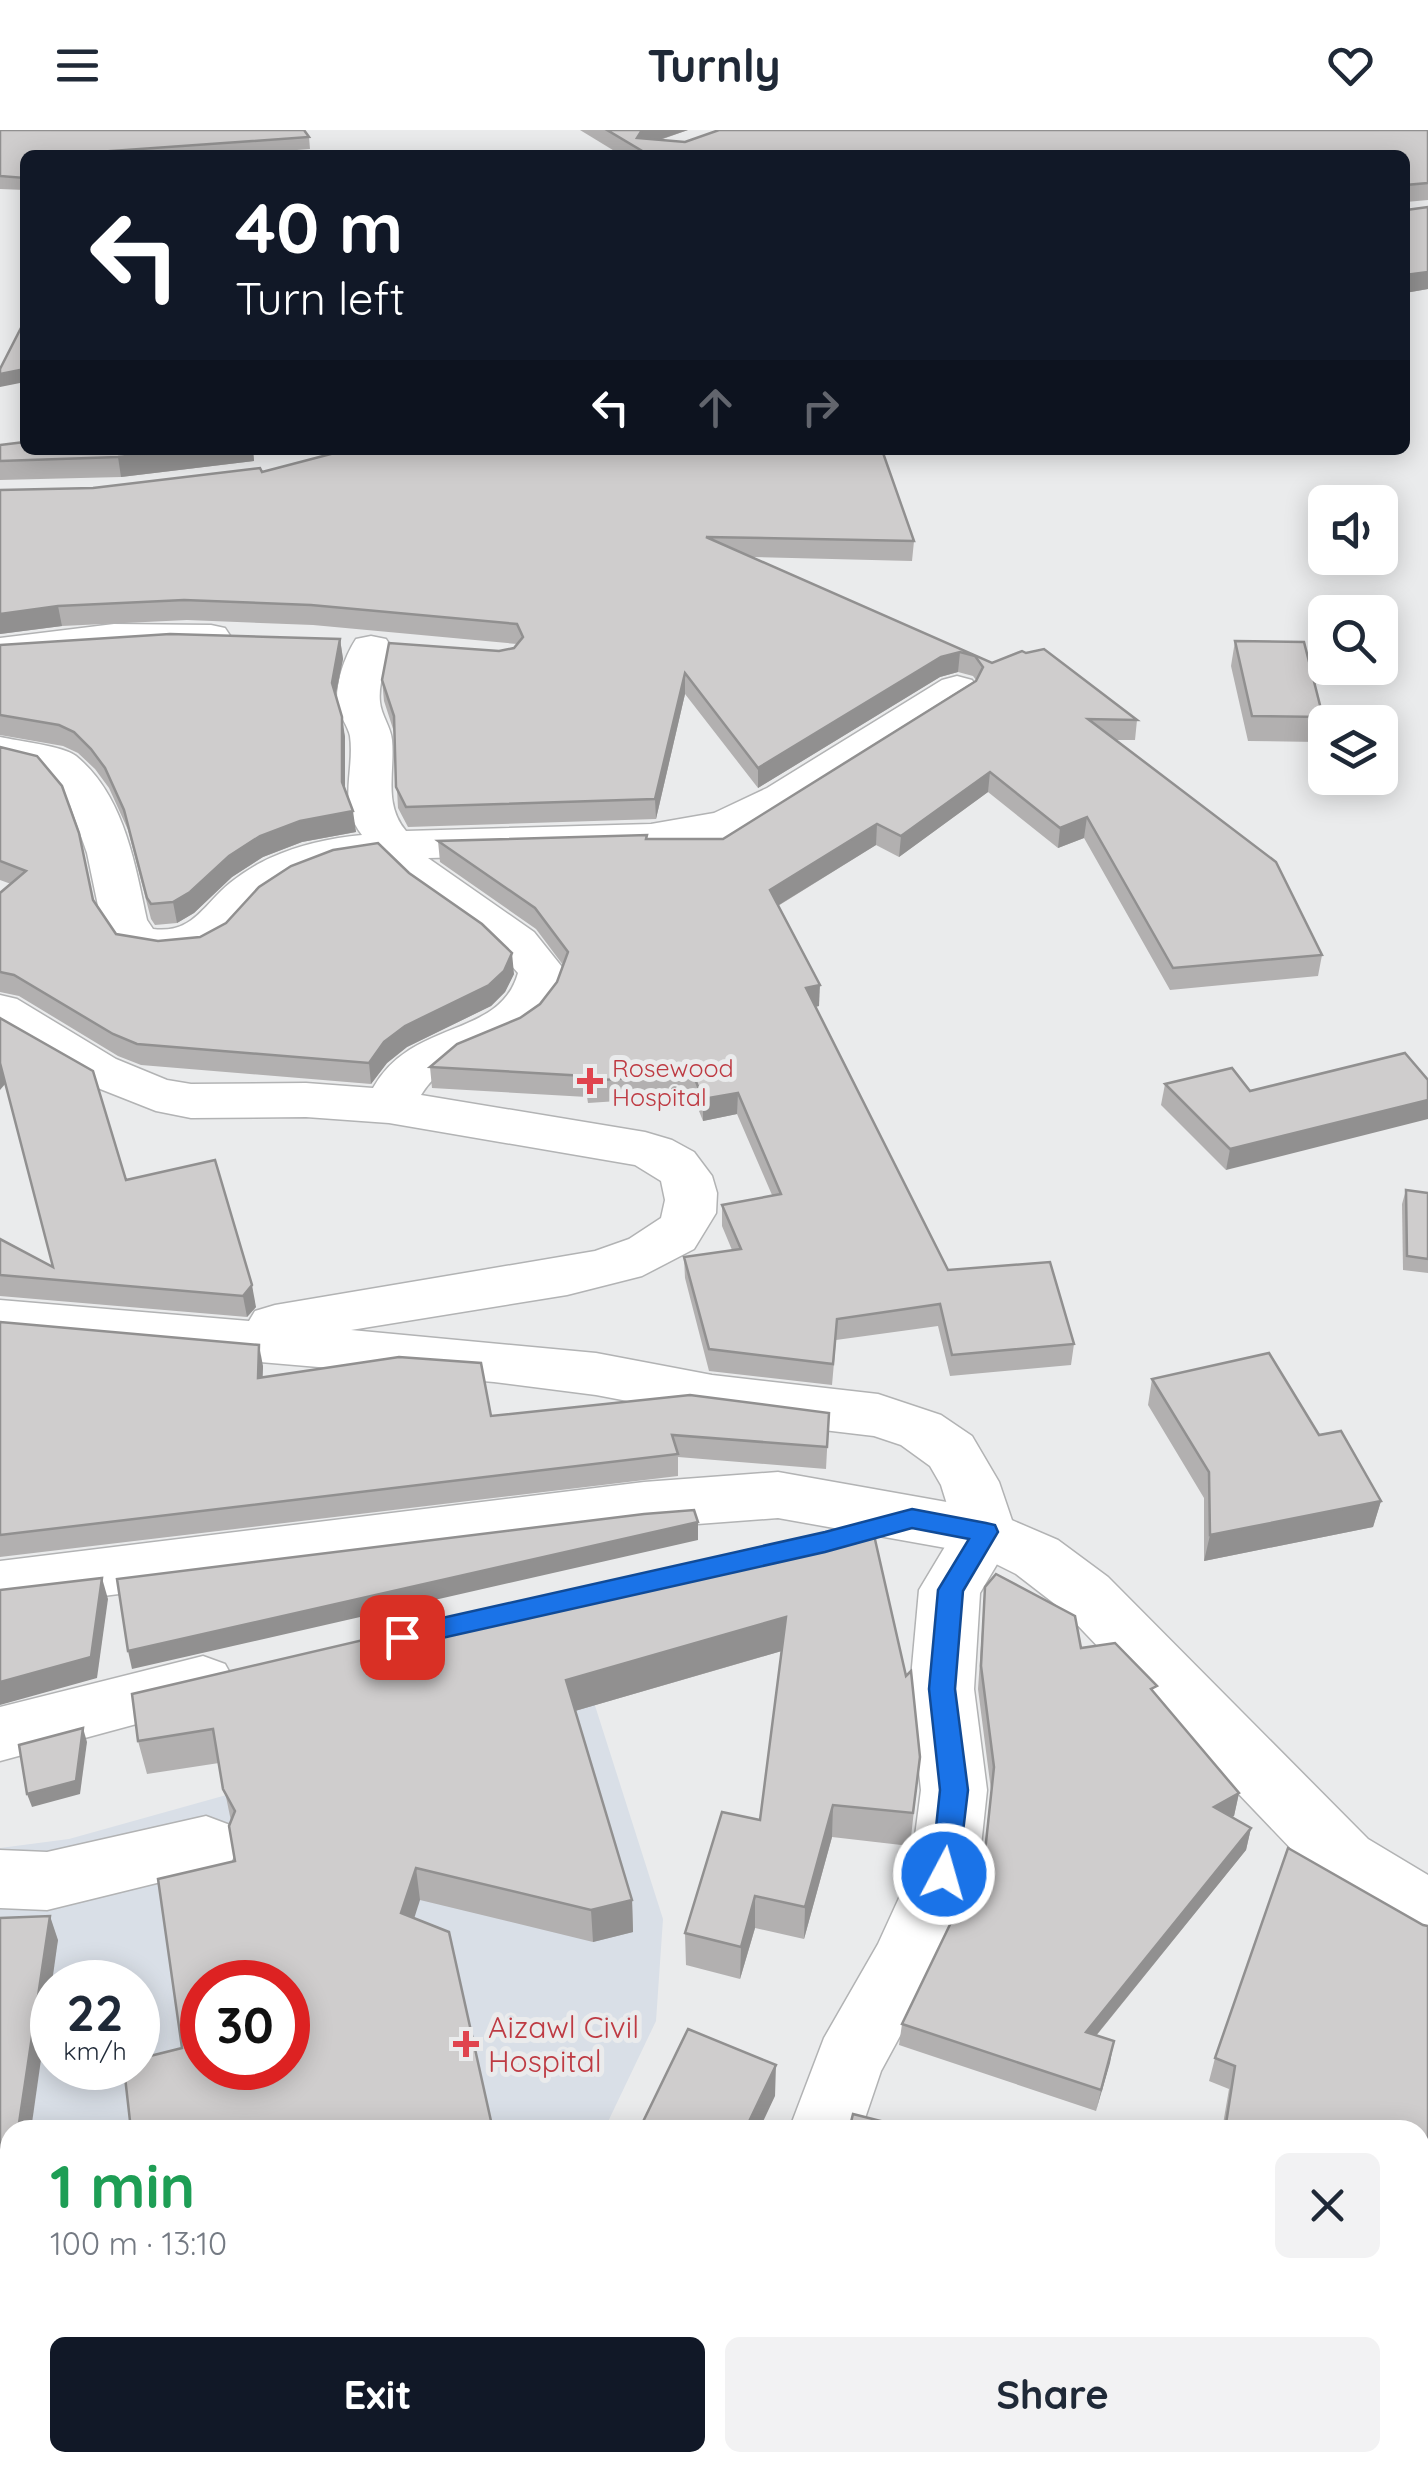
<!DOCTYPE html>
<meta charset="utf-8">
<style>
:root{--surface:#fff;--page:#f2f2f3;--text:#1f2937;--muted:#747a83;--accent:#111827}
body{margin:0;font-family:Quicksand,sans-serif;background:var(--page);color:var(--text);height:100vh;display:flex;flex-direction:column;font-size:38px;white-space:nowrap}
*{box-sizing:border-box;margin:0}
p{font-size:32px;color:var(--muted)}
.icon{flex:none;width:55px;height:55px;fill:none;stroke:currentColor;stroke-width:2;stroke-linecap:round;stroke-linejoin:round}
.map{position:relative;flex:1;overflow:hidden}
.panel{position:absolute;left:0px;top:1990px;width:1430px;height:352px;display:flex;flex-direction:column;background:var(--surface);border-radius:30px 30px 0 0;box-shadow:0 5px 25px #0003}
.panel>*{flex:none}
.top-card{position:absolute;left:20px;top:20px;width:1390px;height:305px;border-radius:15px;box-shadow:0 5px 25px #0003;background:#111827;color:#fff;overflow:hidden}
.fabs{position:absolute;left:1308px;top:355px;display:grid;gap:20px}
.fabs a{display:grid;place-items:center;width:90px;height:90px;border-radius:15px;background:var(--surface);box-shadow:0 5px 25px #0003;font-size:50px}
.speed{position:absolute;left:30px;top:1830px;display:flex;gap:20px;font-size:50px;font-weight:700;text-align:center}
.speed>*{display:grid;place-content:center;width:130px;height:130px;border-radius:50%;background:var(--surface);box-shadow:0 5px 25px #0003;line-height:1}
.speed small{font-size:25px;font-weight:400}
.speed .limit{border:15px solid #d22;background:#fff;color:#111}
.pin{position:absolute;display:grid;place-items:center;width:85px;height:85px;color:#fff;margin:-42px;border-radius:20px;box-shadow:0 5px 15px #0006}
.me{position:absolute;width:110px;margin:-55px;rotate:6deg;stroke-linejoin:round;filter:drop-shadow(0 0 8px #0008)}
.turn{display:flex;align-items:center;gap:35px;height:210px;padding:0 50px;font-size:45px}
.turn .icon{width:130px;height:130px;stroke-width:2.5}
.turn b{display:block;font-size:70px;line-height:85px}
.lanes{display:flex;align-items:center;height:95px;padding:0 50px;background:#0003;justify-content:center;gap:50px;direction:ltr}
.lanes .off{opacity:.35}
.round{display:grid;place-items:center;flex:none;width:105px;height:105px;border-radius:15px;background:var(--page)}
.overview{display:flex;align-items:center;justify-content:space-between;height:170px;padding:0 50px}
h1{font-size:60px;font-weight:700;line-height:75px;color:#1e9e55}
.action{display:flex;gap:20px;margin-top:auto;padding:20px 50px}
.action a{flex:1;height:115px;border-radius:15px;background:var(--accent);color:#fff;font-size:40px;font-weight:700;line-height:115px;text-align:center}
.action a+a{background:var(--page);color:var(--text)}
header{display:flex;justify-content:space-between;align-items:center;height:130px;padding:0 50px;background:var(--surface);font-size:45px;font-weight:700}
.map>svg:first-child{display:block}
.built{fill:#d9dfe7;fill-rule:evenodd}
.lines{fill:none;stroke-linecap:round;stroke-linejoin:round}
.minor-casing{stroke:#b2b3b4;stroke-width:3}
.major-casing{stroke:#b2b3b4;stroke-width:3}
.minor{fill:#fff;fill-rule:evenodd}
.major{fill:#fff;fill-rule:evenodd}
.wall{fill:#b2b0b0}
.shaded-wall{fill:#919090}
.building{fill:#cfcdcd;stroke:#919090;stroke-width:2.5;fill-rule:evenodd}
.route{fill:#1a73e8;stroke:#114b97;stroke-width:2.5}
.health-dot{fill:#e0444e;stroke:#eaebec;stroke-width:4}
.labels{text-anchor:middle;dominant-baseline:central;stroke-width:10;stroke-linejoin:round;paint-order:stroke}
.health-label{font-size:25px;fill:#be3a42;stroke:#eaebec;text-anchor:start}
.near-health-label{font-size:30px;fill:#be3a42;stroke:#eaebec;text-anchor:start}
</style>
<header><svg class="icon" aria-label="menu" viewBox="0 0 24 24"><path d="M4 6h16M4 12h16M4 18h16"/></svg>Turnly<svg class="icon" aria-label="heart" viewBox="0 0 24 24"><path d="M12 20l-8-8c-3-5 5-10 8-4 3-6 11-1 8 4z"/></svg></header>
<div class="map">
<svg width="1428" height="2341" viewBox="0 0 1428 2341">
<rect width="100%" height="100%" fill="#eaebec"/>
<!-- built -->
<path class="built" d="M591,1563L663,1789L656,1891L604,2000H10V2222L0,2224V1718L69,1709ZM52,1852H138V1938H52ZM202,1852H288V1938H202Z"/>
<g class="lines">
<defs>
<g id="minor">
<path d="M114,494L211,495L225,498L231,507L225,516L211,519L114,518L0,532V508Z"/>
<path d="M371,506L386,509L392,518C386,536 378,553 380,572C381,585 391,597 392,610C395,642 383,674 406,701L651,694L714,683L767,658L942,550L957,546L972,550L978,559L972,568C905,610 813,679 741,704C651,734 523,725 428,728L534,802L566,842C542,937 460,901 421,965L645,1002L672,1010L694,1022L712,1046L717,1063L716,1083L694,1119L642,1146L567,1165L351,1200L596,1223L712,1245L878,1264L941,1285L972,1306L999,1352L1016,1402L980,1463L974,1559L987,1660L978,1744L926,1858L881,1941L861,2000H789L824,1908L878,1814L910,1744L921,1660L910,1559L919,1460L955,1400L941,1355L930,1336L901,1315L874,1306L712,1287L596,1265L494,1252L0,1210V1170L249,1191L255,1181L275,1175L595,1121L629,1109L661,1088L665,1070L661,1051L635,1035L389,993L306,987L191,988L156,981L80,951L0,902V865L17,869L116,929L167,950L191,954L306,953L373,958C412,888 500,909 518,843C480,797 419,776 382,730C338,734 301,744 265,771C250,782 241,799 227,811C197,836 156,830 121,821L101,790L87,723L70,675L44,643L0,633V607C18,611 64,616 76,626C124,665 135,734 147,790L153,799C193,804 203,775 230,753C241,744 257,734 270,728C299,715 330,708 362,705C337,673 355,641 350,606C348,596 340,587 338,576C334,555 345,526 356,509Z"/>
<path d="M206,1686L230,1695L239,1715L230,1735L47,1780L0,1778V1720L47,1722Z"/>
<path d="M0,2219L10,2221V2295L0,2297Z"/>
<path d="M687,2332H769L765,2341H684Z"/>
</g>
<g id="major">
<path d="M778,1342L986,1379L1058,1410L1108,1447L1368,1709L1428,1745V1810L1404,1801L1320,1749L1064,1481L1016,1444L974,1423L778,1388L644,1398L0,1479V1431L644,1352Z"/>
<path d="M203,1526L225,1534L235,1552L225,1570L0,1631V1577Z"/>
</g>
</defs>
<!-- minor casing -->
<use href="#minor" class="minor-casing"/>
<!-- major casing -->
<use href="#major" class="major-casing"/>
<!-- minor -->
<use href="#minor" class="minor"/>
<!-- major -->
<use href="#major" class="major"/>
</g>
<!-- wall -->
<g class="wall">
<path d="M0,0L309,7L310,19L229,25H25V60L0,59Z"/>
<path d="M580,0H688L660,10L685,12L1428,0V70L1406,72V80L1428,77V159L1405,163V25H621Z"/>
<path d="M0,315L25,320H253L254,331L121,347L0,350Z"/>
<path d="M346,320H892L884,325L914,411L912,431L753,427L992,533L1137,590L1135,610H1115L1322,825L1318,846L1170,860L1084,708L1058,718L988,662L899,727L876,715L778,776L819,876L815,877L948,1140L1074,1214L1071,1235L950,1246L938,1196L836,1210L832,1255L709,1241L685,1148L684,1127L732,1120L722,1096V1075L772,1065L737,984L703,991L693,966L588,973L587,967L432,958L430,937L520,888L540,874L557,852L563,835L536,799L440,732L438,711L723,709L976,550L973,546L958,542L940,547L758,658L685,564L656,689L408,697L398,678L394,602L384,571L382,550L514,518L517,514L313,495L187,490L62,496L0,504V360L93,358L262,342Z"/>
<path d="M340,509L343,529L336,566L345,607V659L356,702L302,712L263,727L232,747L194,783L177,793L155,795L151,789L128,700L109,658L95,639L78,623L63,616L0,605V515Z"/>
<path d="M1235,511L1323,587L1318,612L1248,611L1231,536Z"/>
<path d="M0,617L93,770L116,804L158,811L514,844L505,862L491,876L407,917L387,933L371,954L141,935L118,926L19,866L0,862V763L11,754L0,750Z"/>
<path d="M0,888L126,1050L256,1177L247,1187L0,1166V1109L53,1137Z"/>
<path d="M1165,954L1250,961L1226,1040L1161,975Z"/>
<path d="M1406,1060L1428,1063V1143L1403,1140L1402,1074Z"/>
<path d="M0,1192L263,1236L262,1247L491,1286L829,1283L826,1339L678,1327V1346L0,1427Z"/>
<path d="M1152,1249L1319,1305L1381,1371L1373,1397L1204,1431V1368L1148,1275Z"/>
<path d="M761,1417L920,1627L910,1716L832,1707L804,1809L755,1798L740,1849L686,1835L685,1803L760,1690L782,1521L575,1581L632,1770L633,1802L593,1812L420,1770L182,1918L235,1731L231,1691L219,1633L147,1644L138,1611Z"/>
<path d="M985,1457L1155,1564L1239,1663L1234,1686L1231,1687L1251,1698L1246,1720L1096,1906L1114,1911L1096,1981L899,1915L902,1894L984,1724L991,1660L978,1559Z"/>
<path d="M0,1788L58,1810L10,2000V2122L0,2123Z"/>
<path d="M1423,1795L1428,1796V2059L1420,2056V2000H1222L1229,1959L1209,1951L1215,1928Z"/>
</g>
<!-- shaded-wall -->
<g class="shaded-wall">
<path d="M642,0H688L644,15L637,8Z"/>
<path d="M1428,142V159L1405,163V145Z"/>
<path d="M25,239V252L0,257V244Z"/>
<path d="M181,320H253L254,331L121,347L118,327Z"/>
<path d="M58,476L62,496L0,504V484Z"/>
<path d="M340,509L343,529L334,573L332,553Z"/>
<path d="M960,522L958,542L940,547L758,658V638L941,527Z"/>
<path d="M685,543V564L656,689L655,669Z"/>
<path d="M342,587L345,607V673L342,652Z"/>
<path d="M990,642L988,662L899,727L901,706Z"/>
<path d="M353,681L356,702L302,712L263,727L232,747L194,783L177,793L173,772L229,726L260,706L300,691Z"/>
<path d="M1087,687L1084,708L1058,718L1060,698Z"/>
<path d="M877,694L876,715L769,781L770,760Z"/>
<path d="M512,823L514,844L505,862L491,876L407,917L387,933L371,954L369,933L384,912L405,896Z"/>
<path d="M820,855L819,876L805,879L806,858Z"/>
<path d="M1,932L6,953L0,960V933Z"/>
<path d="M738,963L737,984L703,991V969Z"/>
<path d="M1428,970V989L1226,1040L1230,1019Z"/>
<path d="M252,1155L256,1177L247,1187L243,1166Z"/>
<path d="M259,1215L263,1236L262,1269L258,1248Z"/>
<path d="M1381,1371L1373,1397L1204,1431L1210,1405Z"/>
<path d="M698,1392V1410L132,1539L128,1521Z"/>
<path d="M102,1448L108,1469L97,1548L0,1575V1552Z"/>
<path d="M786,1487L785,1520L568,1583L566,1550Z"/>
<path d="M83,1598L87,1612L80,1664L32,1677L27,1664Z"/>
<path d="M1239,1663L1234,1686L1208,1699L1214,1677Z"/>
<path d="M833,1675L832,1707L804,1809L805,1777Z"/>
<path d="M1251,1698L1246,1720L1081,1924L1086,1902Z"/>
<path d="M416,1738L420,1770L406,1814L401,1783Z"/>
<path d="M755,1766V1798L740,1849L741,1817Z"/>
<path d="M632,1770L633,1802L593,1812L591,1780Z"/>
<path d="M50,1786L58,1810L31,2000H18Z"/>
<path d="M1114,1911L1110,1933L1096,1981L1101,1960Z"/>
<path d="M776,1935L775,1966L759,2000H745Z"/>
<path d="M10,2052V2115L3,2099Z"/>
<path d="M642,2332H654L650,2341H638Z"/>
<path d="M848,2332H856L852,2341H844Z"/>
</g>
<!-- building -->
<g class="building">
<path d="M0,0H304L309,7L55,25H25V48L0,46Z"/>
<path d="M607,0H642L637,8L685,12L719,0H1428V53L1406,55V80L1428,77V142L1405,145V25H649Z"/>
<path d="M25,190V239L0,244V239Z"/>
<path d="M25,312V320H181L118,327L0,331V315Z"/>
<path d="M346,320H882L914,411L706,407L992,533L1022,521L1026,523L1044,519L1137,590L1088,589L1276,732L1322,825L1173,838L1087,687L1060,698L990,642L901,706L877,694L770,760L820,855L806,858L948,1140L1050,1132L1074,1214L952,1225L940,1174L837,1189L833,1234L709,1219L684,1127L741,1119L722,1075L781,1064L738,963L703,969L693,944L587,951L586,946L430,937L457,914L520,888L540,874L557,852L568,822L535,778L438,711L647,705L646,709H723L976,551L983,537L975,526L960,522L941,527L758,638L685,543L655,669L406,677L396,657L394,586L382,550L389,513L499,521L514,518L523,507L517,494L311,475L184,470L58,476L0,484V360L93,358L260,338L262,342Z"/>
<path d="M170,504L340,509L332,553L342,587V652L353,681L300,691L260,706L229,726L190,762L173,772L151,774L147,768L124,680L105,638L91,619L74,602L59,595L0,585V515Z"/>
<path d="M1235,511L1304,512L1323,587L1252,586Z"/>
<path d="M0,617L37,626L62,656L79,703L93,770L116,804L158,811L200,807L226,793L259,757L291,736L333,720L378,713L409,743L482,794L512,823L504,841L489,855L405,896L384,912L369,933L137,914L113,904L14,845L0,842V763L26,741L0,731Z"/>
<path d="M0,888L93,941L126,1050L215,1030L252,1155L243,1166L0,1145V1109L53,1137L0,933Z"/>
<path d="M1405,923L1428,950V970L1230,1019L1165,954L1232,938L1250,961Z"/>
<path d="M1406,1060L1428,1063V1129L1407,1126Z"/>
<path d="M0,1192L259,1215L258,1248L399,1227L481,1233L491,1286L690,1265L829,1283L827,1317L672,1305L678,1324L0,1405Z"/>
<path d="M1269,1223L1319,1305L1341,1301L1381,1371L1210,1405L1209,1342L1152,1249Z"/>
<path d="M694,1380L698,1392L128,1521L117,1449L644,1384Z"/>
<path d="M874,1405L906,1546L911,1541L920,1627L913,1683L833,1675L805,1777L755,1766L741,1817L685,1803L722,1682L760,1690L786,1487L566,1550L632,1770L591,1780L416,1738L401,1783L449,1802L493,2000H131L124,1938H138V1929L182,1918L158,1749L235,1731L229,1696L235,1681L223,1659L213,1599L138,1611L132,1564L761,1417ZM202,1852H288V1938H202Z"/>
<path d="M996,1444L1075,1486L1081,1518L1115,1513L1157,1556L1151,1559L1239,1663L1214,1677L1251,1698L1086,1902L1114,1911L1101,1960L902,1894L985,1722L994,1637L981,1536L985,1457Z"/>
<path d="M102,1448L91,1527L0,1552V1460Z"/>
<path d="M83,1598L76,1651L27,1664L19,1615Z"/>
<path d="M1288,1718L1423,1795L1428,1796V2034L1420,2032V2000H1225L1235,1936L1215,1928Z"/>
<path d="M50,1786L18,2000H10V2052L3,2099H0V1788Z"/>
<path d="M688,1899L776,1935L745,2000H639Z"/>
<path d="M853,1984L916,2000H849Z"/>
<path d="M4,2272L10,2275V2332H125L142,2341H0V2278Z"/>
<path d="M306,2332H367L369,2341H282Z"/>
<path d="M407,2332H642L638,2341H411L404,2338Z"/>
<path d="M772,2332H848L844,2341H768Z"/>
</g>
<!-- route -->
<path class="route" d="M912,1379L986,1393L995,1395L998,1402L963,1461L955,1559L968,1660L958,1744L954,1753L944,1756L935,1753L931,1744L940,1660L929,1559L938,1460L969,1409L912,1398L825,1422L402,1517L393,1514L390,1507L393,1500L402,1497L825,1402Z"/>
<!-- markers -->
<g class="health-dot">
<path d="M585 936h10v10h10v10h-10v10h-10v-10h-10v-10h10z"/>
<path d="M461 1899h10v10h10v10h-10v10h-10v-10h-10v-10h10z"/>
</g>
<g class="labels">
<!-- health labels -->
<g class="health-label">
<text x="612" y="937">Rosewood<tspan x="612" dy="29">Hospital</tspan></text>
</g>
<!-- near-health labels -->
<g class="near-health-label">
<text x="488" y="1897">Aizawl Civil<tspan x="488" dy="34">Hospital</tspan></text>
</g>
</g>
</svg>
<div class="fabs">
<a><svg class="icon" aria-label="sound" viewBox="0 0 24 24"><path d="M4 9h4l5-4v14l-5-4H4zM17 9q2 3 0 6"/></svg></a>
<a><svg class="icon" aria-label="search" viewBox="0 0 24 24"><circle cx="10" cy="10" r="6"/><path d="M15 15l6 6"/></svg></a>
<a><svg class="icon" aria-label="layers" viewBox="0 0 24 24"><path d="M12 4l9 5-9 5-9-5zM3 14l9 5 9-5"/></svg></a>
</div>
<div class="speed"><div>22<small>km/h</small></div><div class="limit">30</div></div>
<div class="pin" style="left:402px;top:1507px;background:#d93025"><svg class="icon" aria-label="arrive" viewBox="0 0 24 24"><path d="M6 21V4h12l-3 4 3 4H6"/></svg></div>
<svg class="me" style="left:944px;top:1744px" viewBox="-20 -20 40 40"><circle r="17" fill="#1a73e8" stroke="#fff" stroke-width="3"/><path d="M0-11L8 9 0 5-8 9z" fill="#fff"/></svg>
<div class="top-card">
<div class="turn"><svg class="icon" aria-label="left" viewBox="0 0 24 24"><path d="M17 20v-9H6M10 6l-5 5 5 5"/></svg><div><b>40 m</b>Turn left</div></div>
<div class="lanes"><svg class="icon" aria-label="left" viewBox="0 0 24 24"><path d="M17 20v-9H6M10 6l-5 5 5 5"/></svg><svg class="icon off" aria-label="ahead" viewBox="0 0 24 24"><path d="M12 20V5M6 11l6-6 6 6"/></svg><svg class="icon off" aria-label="right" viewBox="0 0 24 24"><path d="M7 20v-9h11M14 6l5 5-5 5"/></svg></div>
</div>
<section class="panel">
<div class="overview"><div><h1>1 min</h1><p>100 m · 13:10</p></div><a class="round"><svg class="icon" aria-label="close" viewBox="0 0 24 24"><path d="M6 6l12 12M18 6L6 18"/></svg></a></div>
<div class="action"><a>Exit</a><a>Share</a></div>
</section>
</div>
